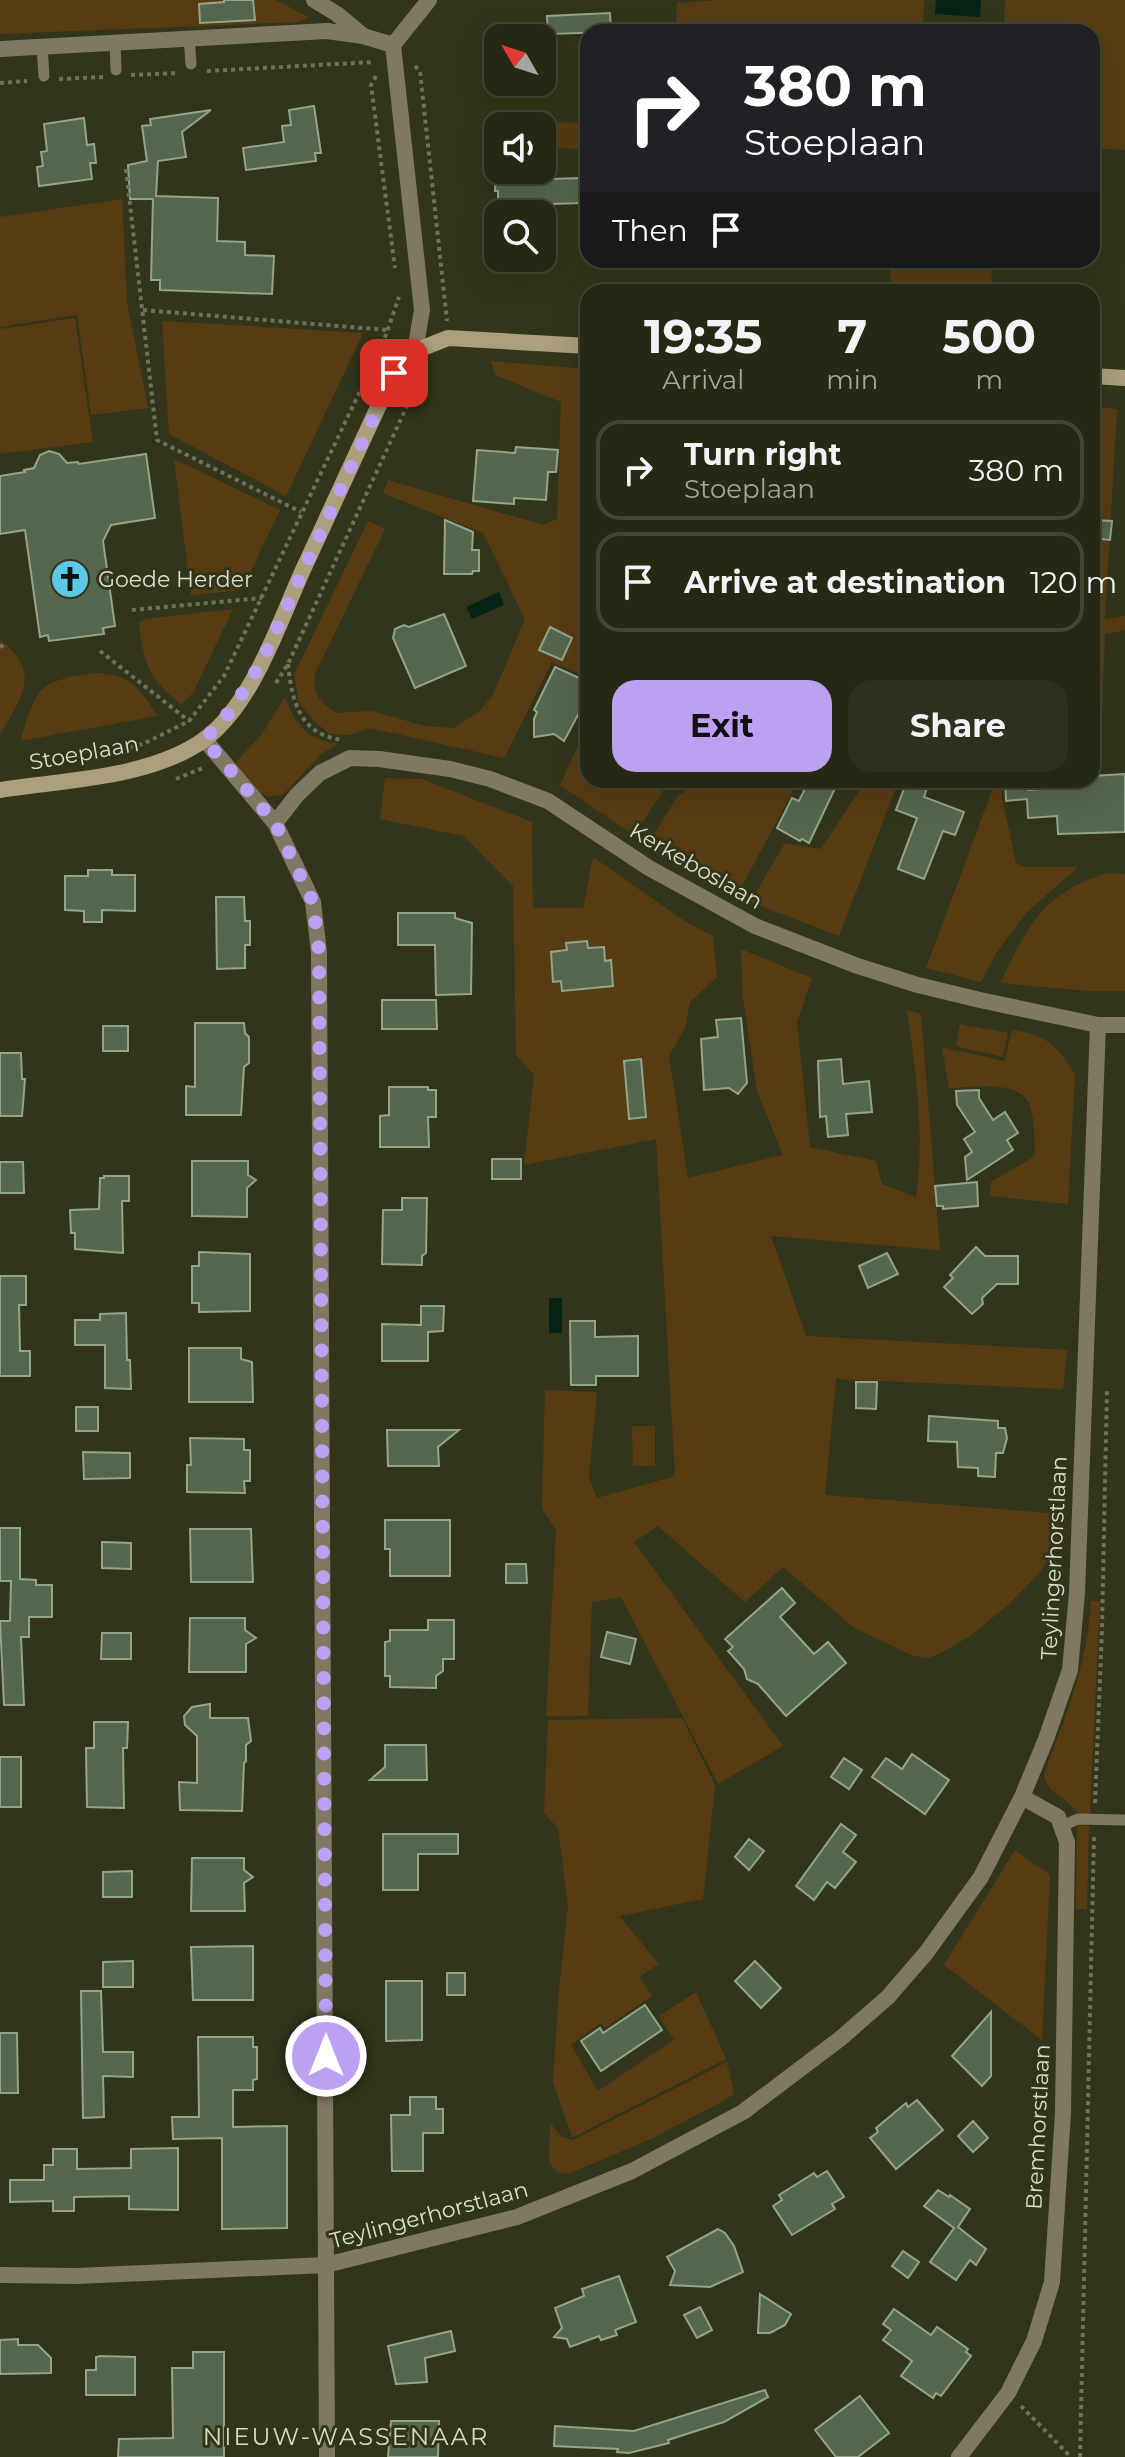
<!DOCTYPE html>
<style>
:root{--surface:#262814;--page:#2e301d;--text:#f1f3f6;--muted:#a4a6a0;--line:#424434;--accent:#bca0f2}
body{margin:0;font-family:Montserrat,sans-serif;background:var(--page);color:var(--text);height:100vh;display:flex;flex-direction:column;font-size:30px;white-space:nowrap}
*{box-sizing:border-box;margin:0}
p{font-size:26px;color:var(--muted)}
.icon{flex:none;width:44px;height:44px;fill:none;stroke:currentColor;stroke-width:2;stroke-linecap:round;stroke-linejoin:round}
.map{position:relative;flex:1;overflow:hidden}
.sheet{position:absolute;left:580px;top:284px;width:520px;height:504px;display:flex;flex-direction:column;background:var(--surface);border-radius:24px;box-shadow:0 8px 32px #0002,0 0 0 2px var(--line)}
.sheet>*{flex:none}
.top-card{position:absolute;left:580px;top:24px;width:520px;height:244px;border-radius:24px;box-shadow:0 8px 32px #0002,0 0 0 2px var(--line);background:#202124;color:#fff;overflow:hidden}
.needle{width:52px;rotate:309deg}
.controls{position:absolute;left:484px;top:24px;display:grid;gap:16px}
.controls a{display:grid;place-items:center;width:72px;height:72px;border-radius:16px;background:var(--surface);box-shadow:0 8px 32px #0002,0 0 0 2px var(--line);font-size:40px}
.pin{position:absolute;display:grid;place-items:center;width:68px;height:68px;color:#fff;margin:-34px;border-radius:16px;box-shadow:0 4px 12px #0006}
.me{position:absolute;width:88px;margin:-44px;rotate:0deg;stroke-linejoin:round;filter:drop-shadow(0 0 6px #0008)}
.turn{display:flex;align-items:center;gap:28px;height:168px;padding:0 32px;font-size:36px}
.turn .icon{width:104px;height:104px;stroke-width:2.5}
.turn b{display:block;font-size:56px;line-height:68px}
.then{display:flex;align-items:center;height:76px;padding:0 32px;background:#0003;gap:16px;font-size:30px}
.eta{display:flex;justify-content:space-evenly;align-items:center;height:136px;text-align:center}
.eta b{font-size:48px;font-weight:700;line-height:56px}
.action{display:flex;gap:16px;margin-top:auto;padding:16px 32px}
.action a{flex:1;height:92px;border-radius:24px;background:var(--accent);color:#111;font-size:32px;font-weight:700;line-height:92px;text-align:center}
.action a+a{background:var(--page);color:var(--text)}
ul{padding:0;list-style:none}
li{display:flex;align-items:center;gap:24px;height:100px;margin:0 16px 12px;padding:0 16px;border:4px solid var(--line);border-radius:24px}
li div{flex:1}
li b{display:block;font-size:30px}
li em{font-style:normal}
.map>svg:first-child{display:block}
.green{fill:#573c13}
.water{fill:#062414}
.building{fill:#54664c;stroke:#92a58a;stroke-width:2}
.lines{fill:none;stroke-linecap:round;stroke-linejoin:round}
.path{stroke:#6f725b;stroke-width:4;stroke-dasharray:4 4;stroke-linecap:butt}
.lane{stroke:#7f7962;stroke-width:11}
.street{stroke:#7f7962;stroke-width:16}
.secondary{stroke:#aba07b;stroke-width:16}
.route{stroke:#bca0f2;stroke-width:14;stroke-dasharray:0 25.2}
.labels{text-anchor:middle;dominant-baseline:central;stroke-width:6;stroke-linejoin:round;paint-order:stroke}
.poi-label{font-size:22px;fill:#dcdfcf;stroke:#32351a;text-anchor:start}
.street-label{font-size:22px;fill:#dcdfcf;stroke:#32351a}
.neighbourhood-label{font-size:24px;letter-spacing:2px;fill:#d6dcbb;stroke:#32351a}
</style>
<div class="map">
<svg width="1125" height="2457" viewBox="0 0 1125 2457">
<rect width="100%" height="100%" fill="#32351a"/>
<!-- green -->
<g class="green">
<path d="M0,0H276L308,17L300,22L0,34Z"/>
<path d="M719,0H924L923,32H676L677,3Z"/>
<path d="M1005,0H1125V150L1092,148V32H1004Z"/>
<path d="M544,122L588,123V149L543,148Z"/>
<path d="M122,199L127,303L148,408L91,415L77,315L0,327V217Z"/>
<path d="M889,260H992L991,292H892Z"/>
<path d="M75,318L93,442L0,454V329Z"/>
<path d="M162,321L363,333L286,496L169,434Z"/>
<path d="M491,361L588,369V678L552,662L504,758L370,728L349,735L329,734L311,718L299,703L294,675L368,521L385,529L315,674C311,694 321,702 336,713L372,711L425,726L454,728L477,713L492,697L525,619L483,533L383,493L388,480L543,525L557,519L561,402L495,375Z"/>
<path d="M1092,407L1117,409L1105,619L1125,616V630L1105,634L1102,722L1092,723V620L1098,619L1101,560L1092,559Z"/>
<path d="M174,459L280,510L242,590L191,595Z"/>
<path d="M233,609L193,693L181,704C149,680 143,662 139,623L146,619Z"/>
<path d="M0,640C43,672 21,698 0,735Z"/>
<path d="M95,673C127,673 142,689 157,716L20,741C39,686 35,682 95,673Z"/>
<path d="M285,697C296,726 307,741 339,743L320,755L284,794L268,797L256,790L235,763L262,734Z"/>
<path d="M588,724V780H664V789L634,835L560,785Z"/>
<path d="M385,778L422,779L532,822L533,908H583L593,857L686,922L713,936L717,977L690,1002L685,1028L669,1056L688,1178L783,1155L757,1091L743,998L741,949L812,978L797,1022L810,1147L876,1161L882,1184L916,1197C925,1137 916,1071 907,1010L921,1014L940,1250L771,1236L806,1336L1067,1350L1063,1389L836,1379L825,1495L1061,1514L1057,1549L1039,1573L1007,1606L970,1636L939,1654L927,1658L911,1655L853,1627L783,1567L745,1602L658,1526L634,1542L783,1746L718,1784L621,1597L592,1602L588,1716H546L556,1530L542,1509L545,1390L597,1392L589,1477L597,1498L675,1476L656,1139L524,1165L534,1075L516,1055L513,886L464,836L380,819Z"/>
<path d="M699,780H799L737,895L648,844L677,797Z"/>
<path d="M835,780H899L839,936L750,902L785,843L821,849L859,791Z"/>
<path d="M996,780H1002V798L1016,863L1023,867H1078L1026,913L996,953L981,982L926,968Z"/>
<path d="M1107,873L1125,874V991H1088L1000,983C1029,925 1041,894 1107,873Z"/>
<path d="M960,1024L1008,1033L1003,1057L956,1046Z"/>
<path d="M1012,1030C1047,1035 1057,1045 1075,1075L1068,1204L990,1196L991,1182L1035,1156C1034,1141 1035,1120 1030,1106C1020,1078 971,1088 949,1088L942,1047L1004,1061Z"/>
<path d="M632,1426H655V1466H633Z"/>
<path d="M1091,1601H1100L1090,1814H1078C1069,1797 1045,1794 1044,1774C1066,1716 1088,1662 1091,1601Z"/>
<path d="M682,1718L715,1785L703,1899L619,1916L659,1964L639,1977L652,1996L605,2028L601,2023L571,2045L598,2091L674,2040L659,2016L696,1992L726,2059L572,2138L553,2082L559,1991L568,1905L558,1828L544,1813L548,1720Z"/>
<path d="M1077,1825L1089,1826L1087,1909H1076Z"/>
<path d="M1015,1850L1050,1875L1042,2040L944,1965Z"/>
<path d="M727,2062L734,2094L723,2101L651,2139L568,2174L557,2172L549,2162L550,2123L562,2137L573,2140Z"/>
</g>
<!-- water -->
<g class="water">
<path d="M936,0H981L980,17L935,14Z"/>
<path d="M499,592L504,605L472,619L466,607Z"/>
<rect x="549" y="1298" width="13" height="35"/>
</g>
<!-- building -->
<g class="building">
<path d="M224,0H253L255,20L200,23L199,4L224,2Z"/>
<path d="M610,13L611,32L548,34L547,16Z"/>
<path d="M314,106L321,153H315L316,161L246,170L243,148L284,142L282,126L291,125L289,110Z"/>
<path d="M211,110L182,132L186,157L158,161L156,196L218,198L217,241L245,242V255L274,256L272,294L160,290V280H151L153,199H130L128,165L147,161L142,126L151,125L150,119Z"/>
<path d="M84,118L87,145L94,144L96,163H90L92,179L39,186L37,167L43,166L41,152L47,151L44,124Z"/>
<path d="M551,170V179L580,178L581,203L551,204V208H543L542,246V214H526V209L501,210L498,207V191H495L496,171Z"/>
<path d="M516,447L558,450L556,472H548L546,500L514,498V504L473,501L477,450L515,453Z"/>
<path d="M49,451L59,454L67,463L78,462L79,464L146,454L155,518L111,525L103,541L115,626L103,628L104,634L49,641L48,635L40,637L25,530L0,534V476L25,472L24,470L34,468L40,455Z"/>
<path d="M445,520L473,532L472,550H479V571H473L472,574H444Z"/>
<path d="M1093,520L1112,521L1110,540L1092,538Z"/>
<path d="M444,614L466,666L415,688L393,638L395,629L404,625L409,627Z"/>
<path d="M550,627L572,638L562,660L539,650Z"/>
<path d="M555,667L588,682V696L564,741L554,734L534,737V719L537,712L534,710Z"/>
<path d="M1125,774V832L1058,834L1057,816L1028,818L1027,799L1006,801L1005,780H1028V790L1079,787L1078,780H1092V776Z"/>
<path d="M809,780H839L809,843L802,839L800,841L777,828L792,798L799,801Z"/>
<path d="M907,781L927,788L924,797L964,812L955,835L943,831L924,879L898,869L917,818L896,810Z"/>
<path d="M88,870H112V875H135V911L102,910V922H84V911L65,910V876H88Z"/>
<path d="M216,897H244L245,921H250V945H245V968L217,969Z"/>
<path d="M398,913H455V918L472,923L471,994L436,995L435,945H398Z"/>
<path d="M587,941L588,948L604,947L605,961L611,960L613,986L562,991L561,981L553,982L551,952L567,950L566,943Z"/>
<path d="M382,1000H436L437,1029H382Z"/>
<path d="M741,1018L747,1083L738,1094L729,1088L704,1090L701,1039L718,1037L716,1020Z"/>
<path d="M195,1023H244L245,1033L249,1037V1063L244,1067L241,1115H186V1086L195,1087Z"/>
<rect x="103" y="1026" width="25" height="25"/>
<path d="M0,1053H21L22,1079H25L22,1116H0Z"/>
<path d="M641,1059L646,1117L629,1119L624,1061Z"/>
<path d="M841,1059L843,1084L869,1081L872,1112L846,1114L848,1135L828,1137L826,1116L820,1117L818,1061Z"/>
<path d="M389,1087H428V1090H436V1117H428L429,1147H380V1116L389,1115Z"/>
<path d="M979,1090V1098L993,1120L1005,1112L1018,1133L1007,1140L1013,1150L967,1180L965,1157L972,1152L964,1139L975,1132L957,1105L956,1091Z"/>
<rect x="492" y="1159" width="29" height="20"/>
<path d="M192,1161H248V1175L256,1180L247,1188V1217L192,1216Z"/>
<path d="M0,1162H23L24,1193H0Z"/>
<path d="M104,1176H129V1201H122L123,1253L75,1249V1233H71L70,1210L99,1209L100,1178H104Z"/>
<path d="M977,1182L978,1206L943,1209V1206H937L935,1186Z"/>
<path d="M402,1198H427L426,1253L422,1256V1265L382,1264L383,1210H402Z"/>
<path d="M976,1247L985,1256H1018V1284H997L982,1298L983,1304L972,1314L944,1287L953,1278L950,1275Z"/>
<path d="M199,1252L250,1254V1311L199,1312V1303H192V1266H199Z"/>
<path d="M887,1253L898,1274L868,1288L859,1266Z"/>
<path d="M0,1276H26V1305H19L20,1351H30V1376H0Z"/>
<path d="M421,1306H444L443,1331L428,1332V1361H382V1324L421,1325Z"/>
<path d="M126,1313L127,1360H130L131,1389L105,1388V1345H75V1320H100V1314Z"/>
<path d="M570,1321H595V1337L638,1336V1376H596V1385H571Z"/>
<path d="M189,1348H241V1359L252,1362L253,1402H189Z"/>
<path d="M856,1382H877L876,1409L856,1408Z"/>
<rect x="76" y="1407" width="22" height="24"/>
<path d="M929,1416L998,1421V1428H1005L1007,1438L1003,1453H996L995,1477L978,1476V1468L958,1467L957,1442L928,1441Z"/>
<path d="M387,1430H459L438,1447L439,1466H388Z"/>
<path d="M190,1438L244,1439V1450H250V1481H244L245,1493L187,1492V1465H191Z"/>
<path d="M83,1452L130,1453V1478L84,1479Z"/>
<path d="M385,1520H450V1576H390V1549H385Z"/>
<path d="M0,1528H20V1579L36,1580V1585H52V1617H29V1637H21L24,1705H4L0,1621H10L11,1581H0Z"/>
<path d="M190,1529H251L253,1582H191Z"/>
<path d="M102,1542L131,1543V1569L102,1568Z"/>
<path d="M506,1564H526L527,1583H506Z"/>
<path d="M782,1588L795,1603L780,1617L814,1654L828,1642L846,1663L786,1716L758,1684L747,1679L744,1669L728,1651L733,1647L725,1639Z"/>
<path d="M190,1618H245V1630L256,1638L246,1644V1672H189Z"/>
<path d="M428,1620H454V1659H443V1671L436,1676V1688L390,1687V1676H385V1642L390,1641V1630H428Z"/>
<path d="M607,1632L636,1639L630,1664L601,1657Z"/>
<path d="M102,1633H131V1659H101Z"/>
<path d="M210,1704V1718H248L251,1741L246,1745V1761L244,1763L242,1811L180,1810L179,1782L197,1783V1736L185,1725L184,1716L192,1707Z"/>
<path d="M94,1722H128L127,1748H123L124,1808L87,1807L86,1748H94Z"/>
<path d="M385,1745H426L427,1780H370L385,1767Z"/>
<path d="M912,1754L949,1780L925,1814L872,1777L886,1758L902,1769Z"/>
<rect x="0" y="1757" width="21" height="50"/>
<path d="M844,1758L862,1770L849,1789L831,1777Z"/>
<path d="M841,1824L856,1835L843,1852L856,1862L835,1888L827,1882L814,1900L796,1886Z"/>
<path d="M383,1834H458V1854H418V1890H383Z"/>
<path d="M749,1839L764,1851L749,1870L735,1857Z"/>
<path d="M192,1858H244V1870L253,1877L244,1883L245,1911H191Z"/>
<path d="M132,1871V1897H103V1872Z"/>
<path d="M253,1946V2000H193L191,1947Z"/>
<path d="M133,1961V1987H103V1962Z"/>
<path d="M755,1961L781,1988L761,2008L735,1981Z"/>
<rect x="447" y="1973" width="18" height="22"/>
<path d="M386,1981H422V2040L386,2041Z"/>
<path d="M81,1991H101L103,2052H133V2077L103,2076L104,2117L83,2118Z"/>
<path d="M645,2005L662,2030L601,2071L581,2041L600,2028L603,2033Z"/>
<path d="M991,2012V2076L982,2086L952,2056Z"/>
<path d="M0,2033H17L18,2093H0Z"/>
<path d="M198,2037H253V2047H257V2079L253,2080V2090H233V2127L287,2126V2228L222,2229V2138L173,2139L172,2117H199Z"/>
<path d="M410,2097H436V2109H443V2133H423V2171H392L391,2115H410Z"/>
<path d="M917,2100L943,2130L896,2169L870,2138L878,2132L876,2128L906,2103L908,2107Z"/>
<path d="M973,2121L988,2138L973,2152L958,2136Z"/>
<path d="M178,2148V2210L129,2209V2196L74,2197V2211H53V2201L10,2202V2180H44V2165H53V2149H77V2169L131,2168V2149Z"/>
<path d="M827,2171L844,2197L832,2204L835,2209L792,2235L773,2206L782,2200L779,2195L814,2173L817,2177Z"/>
<path d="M938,2190L949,2197L950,2195L970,2209L958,2227L986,2249L976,2265L970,2260L956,2280L930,2262L954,2228L924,2206Z"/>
<path d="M718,2229L725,2233L734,2246L743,2272L710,2287L670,2285L675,2271L667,2257Z"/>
<path d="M903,2251L919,2262L908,2278L892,2266Z"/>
<path d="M619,2276L636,2322L615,2330L617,2335L601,2340L599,2336L570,2347L567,2339L554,2337L562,2328L555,2308L584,2296L582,2289Z"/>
<path d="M760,2294L791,2314L785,2325L770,2333H758Z"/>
<path d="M700,2307L712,2330L697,2338L684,2315Z"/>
<path d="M894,2309L931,2335L937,2327L968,2349L966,2352L971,2356L941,2396L936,2393L933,2398L901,2376L912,2361L883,2340L891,2330L883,2324Z"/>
<path d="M451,2331L455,2351L425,2358L427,2382L396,2384L388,2346Z"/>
<path d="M18,2339V2345H38L51,2358V2373L0,2374V2340Z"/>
<path d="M193,2352H224V2457H118L119,2439L173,2438L172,2368H193Z"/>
<path d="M100,2356L135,2357V2395H86V2370H96V2357Z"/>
<path d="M765,2390L768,2397L724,2422L668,2440L669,2443L629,2453L617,2452L618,2449L554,2446L555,2426L634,2431Z"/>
<path d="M860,2396L889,2433L858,2457H836L815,2430Z"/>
<path d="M391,2421H439L438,2457H388Z"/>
</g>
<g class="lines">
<!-- path -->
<g class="path">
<path d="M415,66L420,71L447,321"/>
<path d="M207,71L374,62"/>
<path d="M131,75L178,73"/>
<path d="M376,76L371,85L395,268"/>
<path d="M59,79L103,77"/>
<path d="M0,83L27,81"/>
<path d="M126,169L157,440L301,512"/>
<path d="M143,310L387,330"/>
<path d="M132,610L262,598"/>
<path d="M0,645L4,648"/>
<path d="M100,651L189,721"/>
<path d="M288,664C292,701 299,734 342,740"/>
<path d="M276,683L288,664L418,382L427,370"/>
<path d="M115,751L143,744L189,721L224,676L383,343L399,297"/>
<path d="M176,779L205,767"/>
<path d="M1095,1803L1102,1629L1107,1388"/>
<path d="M1021,2406L1071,2457"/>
<path d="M1080,2457L1094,1836"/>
</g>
<!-- lane -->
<g class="lane">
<path d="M189,38L191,64"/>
<path d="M115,42L116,70"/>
<path d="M42,46L44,76"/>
<path d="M1062,1826L1078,1819L1125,1820"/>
</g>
<!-- street -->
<g class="street">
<path d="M314,0L337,14L362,35"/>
<path d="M393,45L422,310L415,351"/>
<path d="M393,45L429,0"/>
<path d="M0,49L327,31L363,36L393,45"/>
<path d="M204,739L275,823L313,902L319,952L327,2457"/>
<path d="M275,823L297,795L320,773L350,758L379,759L450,769L490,779L548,801L649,868L755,926L855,965L918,985L980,1000L1098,1025H1125"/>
<path d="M0,2275L77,2276L326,2265L517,2217L632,2171L743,2112L841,2038L888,1997L926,1953L981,1877L1022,1797L1046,1739L1070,1670L1077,1593L1098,1025"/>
<path d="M959,2457L1008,2393L1034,2341L1052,2282L1063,2113L1067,1842L1058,1817L1022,1797"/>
</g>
<!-- secondary -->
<g class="secondary">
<path d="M1092,376L1125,378"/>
<path d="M0,790C64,780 152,778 205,739C253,703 278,625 302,572C333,505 363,439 394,373L415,351L448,338L588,346"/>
</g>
</g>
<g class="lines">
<!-- route -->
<path class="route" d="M326,2056L319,952L313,902L275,823L204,739C229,717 244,691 261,663L394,373"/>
</g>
<!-- icons -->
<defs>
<symbol id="church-disc" viewBox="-11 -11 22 22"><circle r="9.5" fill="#5bc8e6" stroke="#32351a"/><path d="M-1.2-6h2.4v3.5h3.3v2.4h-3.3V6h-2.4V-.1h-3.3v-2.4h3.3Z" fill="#111"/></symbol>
</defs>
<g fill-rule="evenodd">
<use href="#church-disc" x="48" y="557" width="44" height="44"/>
</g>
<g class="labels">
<!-- poi labels -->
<g class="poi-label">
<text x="98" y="579">Goede Herder</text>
</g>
<!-- street labels -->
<g class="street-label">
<text transform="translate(84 753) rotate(-10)">Stoeplaan</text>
<text transform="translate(696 866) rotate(30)">Kerkeboslaan</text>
<text transform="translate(1054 1558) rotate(-87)">Teylingerhorstlaan</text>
<text transform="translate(1038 2127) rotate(-87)">Bremhorstlaan</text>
<text transform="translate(429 2215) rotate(-15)">Teylingerhorstlaan</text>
</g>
<!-- neighbourhood labels -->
<g class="neighbourhood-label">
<text x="346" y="2436">NIEUW-WASSENAAR</text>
</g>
</g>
</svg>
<div class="controls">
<a><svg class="needle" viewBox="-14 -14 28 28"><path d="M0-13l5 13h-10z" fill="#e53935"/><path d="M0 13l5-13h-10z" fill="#a4a6a0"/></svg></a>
<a><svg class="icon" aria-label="sound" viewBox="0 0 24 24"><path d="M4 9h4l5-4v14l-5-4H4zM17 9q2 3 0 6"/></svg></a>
<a><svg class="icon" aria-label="search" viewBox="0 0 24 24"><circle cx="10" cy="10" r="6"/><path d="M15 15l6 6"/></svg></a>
</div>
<div class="pin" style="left:394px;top:373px;background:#d93025"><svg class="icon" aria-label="arrive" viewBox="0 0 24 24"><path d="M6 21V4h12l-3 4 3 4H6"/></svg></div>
<svg class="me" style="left:326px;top:2056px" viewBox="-20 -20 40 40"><circle r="17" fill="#bca0f2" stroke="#fff" stroke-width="3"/><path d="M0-11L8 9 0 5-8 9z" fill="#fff"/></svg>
<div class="top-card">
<div class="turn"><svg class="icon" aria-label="right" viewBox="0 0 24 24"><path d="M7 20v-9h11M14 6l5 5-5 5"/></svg><div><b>380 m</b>Stoeplaan</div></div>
<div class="then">Then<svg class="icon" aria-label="arrive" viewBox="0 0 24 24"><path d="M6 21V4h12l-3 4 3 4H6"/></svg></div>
</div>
<section class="sheet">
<div class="eta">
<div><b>19:35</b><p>Arrival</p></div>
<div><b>7</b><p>min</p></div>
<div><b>500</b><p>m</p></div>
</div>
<ul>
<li><svg class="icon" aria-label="right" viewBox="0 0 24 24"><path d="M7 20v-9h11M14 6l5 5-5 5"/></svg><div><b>Turn right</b><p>Stoeplaan</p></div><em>380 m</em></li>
<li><svg class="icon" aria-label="arrive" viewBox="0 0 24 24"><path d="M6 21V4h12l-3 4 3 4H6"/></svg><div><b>Arrive at destination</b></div><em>120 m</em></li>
</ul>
<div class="action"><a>Exit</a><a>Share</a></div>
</section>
</div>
